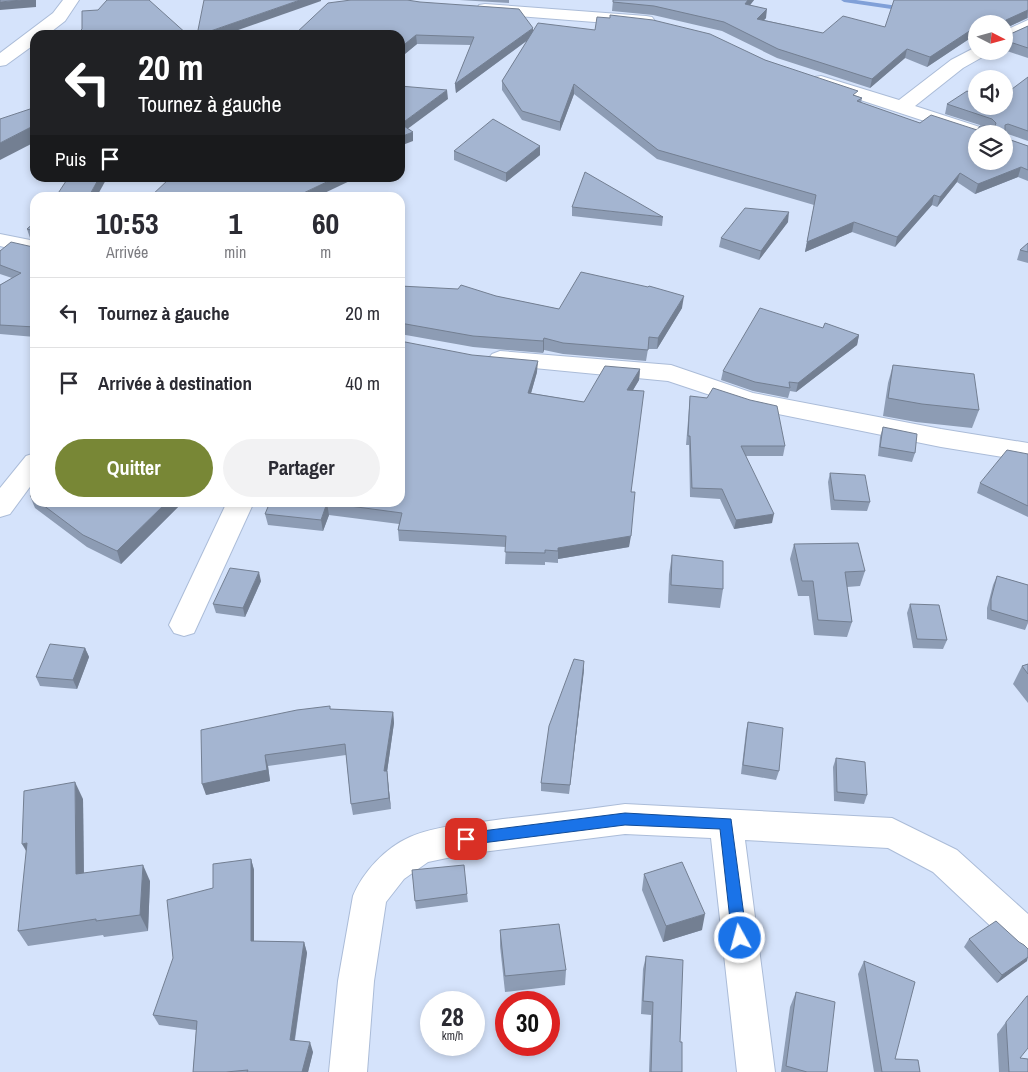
<!DOCTYPE html>
<html lang="fr">
<meta charset="utf-8">
<style>
:root{--surface:#fff;--page:#f2f2f3;--text:#2b2b33;--muted:#7c7c81;--line:#e1e1e2;--accent:#788736}
body{margin:0;font-family:"Archivo Narrow",sans-serif;background:var(--page);color:var(--text);height:100vh;display:flex;flex-direction:column;font-size:19px;white-space:nowrap}
*{box-sizing:border-box;margin:0}
p{font-size:16px;color:var(--muted)}
.icon{flex:none;width:28px;height:28px;fill:none;stroke:currentColor;stroke-width:2;stroke-linecap:round;stroke-linejoin:round}
.map{position:relative;flex:1;overflow:hidden}
.drawer{position:absolute;left:30px;top:192px;width:375px;height:315px;display:flex;flex-direction:column;background:var(--surface);border-radius:15px;box-shadow:0 2px 8px #0003}
.drawer>*{flex:none}
.hud{position:absolute;left:30px;top:30px;width:375px;height:152px;border-radius:15px;box-shadow:0 2px 8px #0003;background:#202124;color:#fff;overflow:hidden}
.needle{width:32px;rotate:96deg}
.fabs{position:absolute;left:968px;top:15px;display:grid;gap:10px}
.fabs a{display:grid;place-items:center;width:45px;height:45px;border-radius:50%;background:var(--surface);box-shadow:0 2px 8px #0003;font-size:25px}
.speed{position:absolute;left:420px;top:991px;display:flex;gap:10px;font-size:25px;font-weight:700;text-align:center}
.speed>*{display:grid;place-content:center;width:65px;height:65px;border-radius:50%;background:var(--surface);box-shadow:0 2px 8px #0003;line-height:1}
.speed small{font-size:12px;font-weight:400}
.speed .limit{border:8px solid #d22;background:#fff;color:#111}
.pin{position:absolute;display:grid;place-items:center;width:42px;height:42px;color:#fff;margin:-21px;border-radius:10px;box-shadow:0 2px 8px #0006}
.me{position:absolute;width:55px;margin:-28px;rotate:353deg;stroke-linejoin:round;filter:drop-shadow(0 0 4px #0008)}
.turn{display:flex;align-items:center;gap:18px;height:105px;padding:0 25px;font-size:22px}
.turn .icon{width:65px;height:65px;stroke-width:2.5}
.turn b{display:block;font-size:35px;line-height:42px}
.then{display:flex;align-items:center;height:48px;padding:0 25px;background:#0003;gap:10px;font-size:19px}
.eta{display:flex;justify-content:space-evenly;align-items:center;height:85px;text-align:center}
.eta b{font-size:30px;font-weight:700;line-height:35px}
.button{display:flex;gap:10px;margin-top:auto;padding:10px 25px}
.button a{flex:1;height:58px;border-radius:30px;background:var(--accent);color:#fff;font-size:20px;font-weight:700;line-height:58px;text-align:center}
.button a+a{background:var(--page);color:var(--text)}
ul{padding:0;list-style:none}
li{display:flex;align-items:center;gap:15px;height:70px;padding:0 25px;border-top:1px solid var(--line)}
li div{flex:1}
li b{display:block;font-size:19px}
li em{font-style:normal}
.map>svg:first-child{display:block}
.lines{fill:none;stroke-linecap:round;stroke-linejoin:round}
.stream{fill:#80a0d8;fill-rule:evenodd}
.minor-casing{stroke:#abbcd8;stroke-width:2}
.minor{fill:#fff;fill-rule:evenodd}
.wall{fill:#8d9cb4}
.shaded-wall{fill:#737f92}
.building{fill:#a4b5d1;stroke:#737f92;fill-rule:evenodd}
.route{fill:#1a73e8;stroke:#114b97}
</style>
<div class="map">
<svg width="1028" height="1072" viewBox="0 0 1028 1072">
<rect width="100%" height="100%" fill="#d5e3fb"/>
<g class="lines">
<!-- stream -->
<path class="stream" d="M841,0H856L905,7L908,9L905,11L844,2Z"/>
<defs>
<g id="minor">
<path d="M63,0H79L65,21L47,35H35V44L6,65L0,66V53L53,13Z"/>
<path d="M485,4L646,16L652,17L655,21L652,25L646,26L479,13L477,9L479,5Z"/>
<path d="M1028,20V32L1004,43V31Z"/>
<path d="M976,47V51H989L986,55L963,68L915,106L989,130L992,134H976V138L815,85L812,81L815,77L821,76L899,100L951,60Z"/>
<path d="M0,234L35,241V255L0,246Z"/>
<path d="M500,351L671,365L753,393L941,429L1028,443V461L941,447L749,408L668,381L492,364L488,359L492,354Z"/>
<path d="M35,453V480L10,514L0,517V488L26,456Z"/>
<path d="M227,502H254L194,633L184,636L174,633L169,625Z"/>
<path d="M625,804L892,818L957,850L1028,914V954L1015,949L933,872L888,848L745,840L775,1072H737L711,838L625,834L466,854L428,862L404,879L386,902L374,981L367,1072H329L338,981L353,896C363,872 385,848 410,837C434,826 469,824 496,820C539,815 582,810 625,804Z"/>
</g>
</defs>
<!-- minor casing -->
<use href="#minor" class="minor-casing"/>
<!-- minor -->
<use href="#minor" class="minor"/>
</g>
<!-- wall -->
<g class="wall">
<path d="M459,0H509V3Z"/>
<path d="M613,0H754L750,5L766,18L764,20L823,33L885,27L1028,0V18L1006,28V36L1028,26V58L1004,50V24H976V41L969,39L927,67L905,58L870,88L777,58L722,31L653,15L612,11Z"/>
<path d="M533,32L765,60L862,98L861,103L920,123L977,130L983,126L945,114L947,104L1004,106L1028,77V141L1005,133V138L1028,146V181L1018,177L975,194L957,182L937,207L932,205L895,247L852,232L805,252L814,205L657,159L574,94L560,131L522,120L502,90V81L528,40L456,93L455,84L471,45L417,44L400,58V35Z"/>
<path d="M540,146V155L506,182L454,160V151Z"/>
<path d="M572,207L663,217L662,226L572,216Z"/>
<path d="M35,222V337L0,334V285L12,278L0,274V251L33,247V239L30,238L27,229Z"/>
<path d="M788,222L759,260L719,247L721,238Z"/>
<path d="M1028,243V263L1017,260L1020,250Z"/>
<path d="M400,286L496,296L559,309L682,308L657,349H648L646,361L563,354L544,350L543,353L473,347L400,334Z"/>
<path d="M823,328L859,335L857,345L796,392L790,391L788,398L753,391L721,380L723,371Z"/>
<path d="M893,365L979,410L972,428L916,422L883,416L888,383Z"/>
<path d="M640,369L639,380L633,390L629,547L558,559V563L545,562V565L505,564L506,547L399,541L398,530L399,524L329,515L323,531L268,525L265,514L537,372L531,393L584,402Z"/>
<path d="M690,396L785,446L783,456H746L772,523L734,529L720,499L690,497L689,445H686Z"/>
<path d="M883,427L915,453L912,462L878,456L880,437Z"/>
<path d="M1028,454V517L977,493L980,483Z"/>
<path d="M830,473L870,502L867,511L831,510L828,482Z"/>
<path d="M35,490V502H189L188,504L182,503L121,564L87,547L35,508L30,496Z"/>
<path d="M794,544L865,571L860,586L847,587L852,622L847,637L814,635L809,596H798L790,559Z"/>
<path d="M672,555L723,589L720,608L668,603L669,574Z"/>
<path d="M997,576L1028,585V623L1025,630L987,619V608L993,585Z"/>
<path d="M261,581L245,617L216,613L213,604Z"/>
<path d="M910,604L947,640L943,649L913,648L907,613Z"/>
<path d="M85,648L89,657L77,689L40,686L36,677Z"/>
<path d="M1028,664V703L1013,684L1022,666Z"/>
<path d="M584,670L569,794L541,791V783Z"/>
<path d="M330,709L393,712L394,723L387,772L391,809L353,815L351,804L346,755L268,766L270,781L206,795Z"/>
<path d="M748,722L779,771L776,780L741,774L746,731Z"/>
<path d="M836,758L867,795L864,804L834,801L833,767Z"/>
<path d="M83,799L84,873L150,881L148,931L104,937L103,935L28,946L18,931Z"/>
<path d="M251,859L254,870V941L304,942L307,953L295,1040L313,1052L308,1072H193L196,1030L159,1025L153,1015L213,888Z"/>
<path d="M412,870L467,894L468,902L416,909Z"/>
<path d="M644,874L702,930L663,942L642,890Z"/>
<path d="M500,930L566,970L565,985L505,992L500,946Z"/>
<path d="M969,939L1019,942L1027,961L997,983L964,947Z"/>
<path d="M646,956L680,1042L682,1072H649L651,1015L641,1014L643,969Z"/>
<path d="M864,961L895,1059L920,1072H874L858,974Z"/>
<path d="M796,992L827,1072H781L790,1007Z"/>
<path d="M1006,1022L1021,1058L1028,1072H999L997,1034Z"/>
</g>
<!-- shaded-wall -->
<g class="shaded-wall">
<path d="M22,0H36V7L0,10V2Z"/>
<path d="M300,0H321V1L224,35H199Z"/>
<path d="M748,0H754L744,13L745,4Z"/>
<path d="M767,9L766,18L756,28L757,19Z"/>
<path d="M1028,10L1027,18L1004,29L1006,20Z"/>
<path d="M533,28V36L456,93L455,84Z"/>
<path d="M971,30L969,39L927,67L930,57Z"/>
<path d="M416,35L417,44L400,58V48Z"/>
<path d="M907,49L905,58L870,88L872,79Z"/>
<path d="M574,84V94L560,131V122Z"/>
<path d="M447,90L448,99L402,133L401,124Z"/>
<path d="M35,125V142L0,160V143Z"/>
<path d="M413,132V141L400,146V137Z"/>
<path d="M540,146V155L506,182V173Z"/>
<path d="M1021,167L1018,177L975,194L978,184Z"/>
<path d="M960,173L957,182L937,207L940,197Z"/>
<path d="M99,178H107L96,198H88Z"/>
<path d="M335,178H356L314,198H293Z"/>
<path d="M934,195L932,205L895,247L897,237Z"/>
<path d="M789,212L788,222L759,260L761,251Z"/>
<path d="M854,222L852,232L805,252L807,242Z"/>
<path d="M684,296L682,308L657,349L658,338Z"/>
<path d="M859,335L857,345L796,392L798,383Z"/>
<path d="M544,338V350L543,353V341Z"/>
<path d="M538,361L537,372L528,404V393Z"/>
<path d="M640,369L639,380L626,402L627,390Z"/>
<path d="M167,502H182V503L121,564L117,551Z"/>
<path d="M327,503L329,515L323,531L321,520Z"/>
<path d="M774,514L772,523L734,529L736,520Z"/>
<path d="M631,536L629,547L558,559V548Z"/>
<path d="M259,572L261,581L245,617L243,608Z"/>
<path d="M85,648L89,657L77,689L73,680Z"/>
<path d="M584,661V670L569,794L570,785Z"/>
<path d="M393,712L394,723L387,772L391,809L384,771Z"/>
<path d="M265,755L268,766L270,781L206,795L202,784Z"/>
<path d="M75,782L83,799L84,890L76,874Z"/>
<path d="M27,843L32,861L22,844Z"/>
<path d="M251,859L254,870V952L251,941Z"/>
<path d="M143,865L150,881L148,931L140,915Z"/>
<path d="M705,914L702,930L663,942L666,926Z"/>
<path d="M304,942L307,953L293,1050L290,1040Z"/>
<path d="M1028,957L1027,961L997,983L1002,975Z"/>
<path d="M310,1042L313,1052L308,1072H302Z"/>
</g>
<!-- building -->
<g class="building">
<path d="M0,0H22L0,2Z"/>
<path d="M107,0H149L188,35H76L82,29V11L98,10Z"/>
<path d="M204,0H300L199,35H197Z"/>
<path d="M351,0H407L420,2L519,9L533,28L455,84L474,37L416,35L400,48V35H294L328,3Z"/>
<path d="M613,0H748L745,4L767,9L757,19L823,33L843,16L885,27L894,0H1028V10L1006,20V36L1028,26V48L1004,40V24H976V31L971,30L930,57L907,49L872,79L778,49L724,22L654,6L613,2Z"/>
<path d="M610,15L653,20L710,34L765,60L858,91L853,95L862,98L857,101L920,123L931,115L977,130L980,126H995L996,123L992,119L947,104L967,91L976,95V106H1004V95L1028,77V131L1008,124L1005,125V138L1028,146V170L1021,167L978,184L960,173L940,197L934,195L897,237L854,222L807,242L816,195L658,150L574,84L560,122L522,111L502,81L538,23L595,30L597,17L610,18ZM976,134H1004V161H976Z"/>
<path d="M400,86L447,90L401,124L413,132L400,137Z"/>
<path d="M33,108L35,112V125L0,143V119Z"/>
<path d="M493,119L540,146L506,173L454,151Z"/>
<path d="M585,172L663,217L572,207Z"/>
<path d="M68,178H99L88,198H55Z"/>
<path d="M170,178H335L293,198H149Z"/>
<path d="M745,208L789,212L761,251L721,238Z"/>
<path d="M35,222V327L0,325V285L21,273L0,265V251L11,242L33,247L34,231L27,229Z"/>
<path d="M1028,243V252L1020,250Z"/>
<path d="M581,272L648,287L649,286L684,296L658,338L649,337L648,350L563,343L544,338L543,341L473,336L400,323V286L458,289L461,285L496,296L559,309Z"/>
<path d="M760,308L823,328L825,323L859,335L798,383L789,382L790,388L755,382L723,371Z"/>
<path d="M400,341L472,355L538,361L528,393L584,402L605,366L640,369L627,390L644,391L631,492H635L631,536L558,548V551L545,550V553L505,552L506,536L398,530L402,513L327,503L321,520L265,514L270,502H400Z"/>
<path d="M893,365L974,374L979,410L922,404L888,398Z"/>
<path d="M713,388L750,400L777,406L785,446H741L774,514L736,520L722,489L692,488L690,436H688L690,396L707,398Z"/>
<path d="M883,427L917,434L915,453L880,447Z"/>
<path d="M1007,450L1028,454V506L980,483Z"/>
<path d="M830,473L865,475L870,502L834,500Z"/>
<path d="M35,490V499L30,496Z"/>
<path d="M39,502H167L117,551L83,535Z"/>
<path d="M858,543L865,571L845,572L852,622L818,620L813,581H802L794,544Z"/>
<path d="M672,555L723,561V589L671,585Z"/>
<path d="M230,568L259,572L243,608L213,604Z"/>
<path d="M997,576L1028,585V621L991,610V599Z"/>
<path d="M910,604L939,605L947,640L917,639Z"/>
<path d="M50,644L85,648L73,680L36,677Z"/>
<path d="M574,659L584,661L570,785L541,783L549,726Z"/>
<path d="M1028,664V674L1022,666Z"/>
<path d="M330,706V709L393,712L384,771H387L389,798L351,804L345,744L265,755L267,770L202,784L201,730L297,710Z"/>
<path d="M748,722L783,728L779,771L743,765Z"/>
<path d="M836,758L865,762L867,795L837,792Z"/>
<path d="M75,782L76,874L143,865L140,915L96,921V919L18,931L27,843L22,844L24,791Z"/>
<path d="M251,859V941L304,942L290,1040L310,1042L302,1072H247L248,1070L226,1072H193L197,1021L153,1015L173,958L167,900L213,888V864Z"/>
<path d="M682,862L705,914L666,926L644,874Z"/>
<path d="M464,865L467,894L415,901L412,870Z"/>
<path d="M996,921L1019,942L1024,945L1028,949V957L1002,975L969,939Z"/>
<path d="M559,924L566,970L505,976L500,930Z"/>
<path d="M646,956L683,960L680,1042H682V1072H651L653,1002L643,1001Z"/>
<path d="M864,961L915,982L895,1059L918,1060L920,1072H882Z"/>
<path d="M796,992L835,1002L827,1072H807L786,1066Z"/>
<path d="M1027,996H1028V1048L1020,1058L1028,1059V1072H1009L1006,1022Z"/>
</g>
<!-- route -->
<path class="route" d="M625,813L731,819L747,938L745,943L740,945L735,943L732,938L720,829L625,825L466,845L461,844L459,839L461,835L466,833Z"/>
</svg>
<div class="fabs">
<a><svg class="needle" viewBox="-14 -14 28 28"><path d="M0-13l5 13h-10z" fill="#e53935"/><path d="M0 13l5-13h-10z" fill="#7c7c81"/></svg></a>
<a><svg class="icon" aria-label="sound" viewBox="0 0 24 24"><path d="M4 9h4l5-4v14l-5-4H4zM17 9q2 3 0 6"/></svg></a>
<a><svg class="icon" aria-label="layers" viewBox="0 0 24 24"><path d="M12 4l9 5-9 5-9-5zM3 14l9 5 9-5"/></svg></a>
</div>
<div class="speed"><div>28<small>km/h</small></div><div class="limit">30</div></div>
<div class="pin" style="left:466px;top:839px;background:#d93025"><svg class="icon" aria-label="arrive" viewBox="0 0 24 24"><path d="M6 21V4h12l-3 4 3 4H6"/></svg></div>
<svg class="me" style="left:740px;top:938px" viewBox="-20 -20 40 40"><circle r="17" fill="#1a73e8" stroke="#fff" stroke-width="3"/><path d="M0-11L8 9 0 5-8 9z" fill="#fff"/></svg>
<div class="hud">
<div class="turn"><svg class="icon" aria-label="left" viewBox="0 0 24 24"><path d="M17 20v-9H6M10 6l-5 5 5 5"/></svg><div><b>20 m</b>Tournez à gauche</div></div>
<div class="then">Puis<svg class="icon" aria-label="arrive" viewBox="0 0 24 24"><path d="M6 21V4h12l-3 4 3 4H6"/></svg></div>
</div>
<section class="drawer">
<div class="eta">
<div><b>10:53</b><p>Arrivée</p></div>
<div><b>1</b><p>min</p></div>
<div><b>60</b><p>m</p></div>
</div>
<ul>
<li><svg class="icon" aria-label="left" viewBox="0 0 24 24"><path d="M17 20v-9H6M10 6l-5 5 5 5"/></svg><div><b>Tournez à gauche</b></div><em>20 m</em></li>
<li><svg class="icon" aria-label="arrive" viewBox="0 0 24 24"><path d="M6 21V4h12l-3 4 3 4H6"/></svg><div><b>Arrivée à destination</b></div><em>40 m</em></li>
</ul>
<div class="button"><a>Quitter</a><a>Partager</a></div>
</section>
</div>
